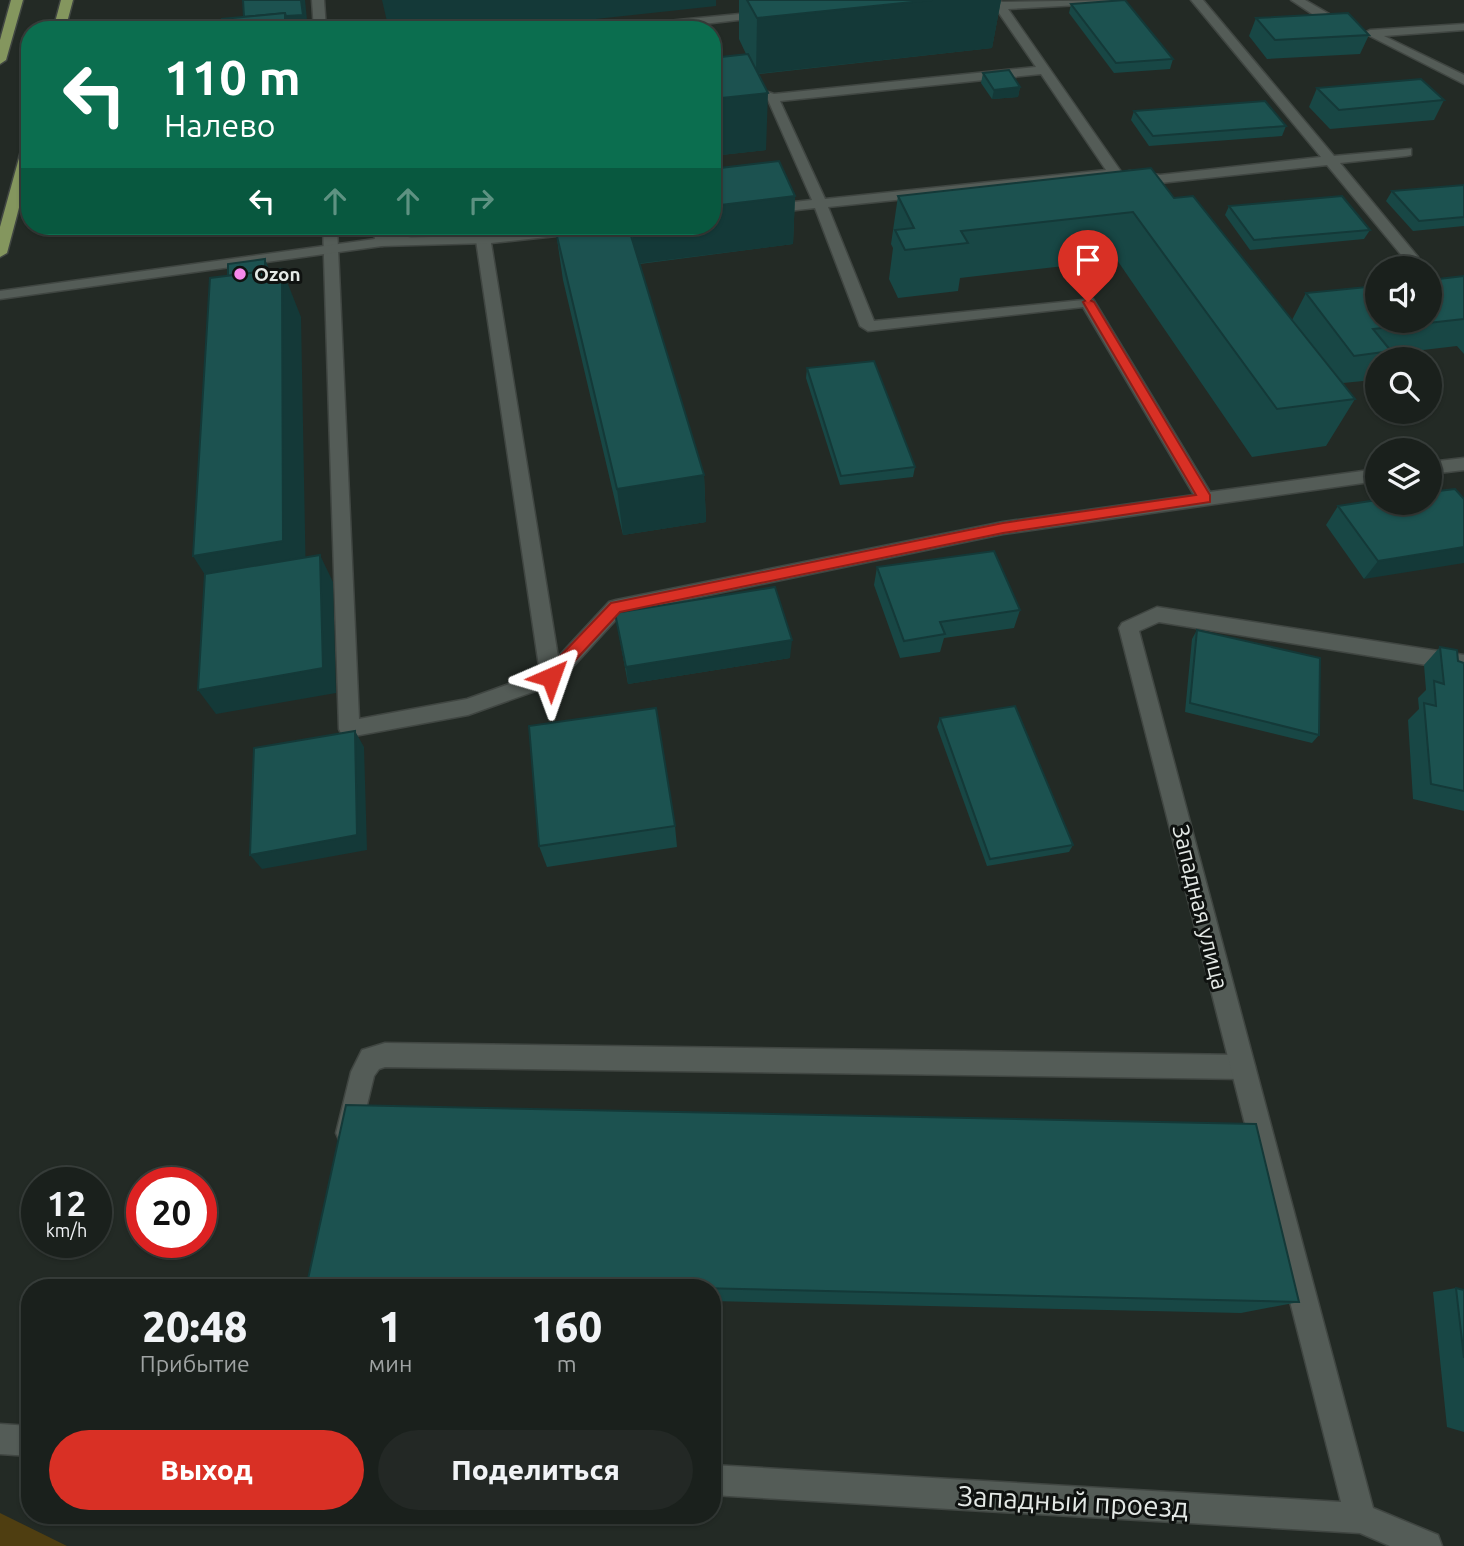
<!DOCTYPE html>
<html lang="ru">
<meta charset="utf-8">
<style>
:root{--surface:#1a201c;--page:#232825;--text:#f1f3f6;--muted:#9fa3a3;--line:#383e3b;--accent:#d93025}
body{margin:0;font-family:Ubuntu,sans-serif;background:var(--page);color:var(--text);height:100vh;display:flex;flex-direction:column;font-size:26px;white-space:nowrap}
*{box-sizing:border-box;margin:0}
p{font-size:23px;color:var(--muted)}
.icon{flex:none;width:38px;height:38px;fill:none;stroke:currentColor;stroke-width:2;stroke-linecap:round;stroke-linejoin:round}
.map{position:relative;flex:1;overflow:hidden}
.side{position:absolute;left:21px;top:1279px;width:700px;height:245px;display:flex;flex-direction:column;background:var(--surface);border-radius:28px;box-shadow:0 2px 5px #0004,0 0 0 2px var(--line)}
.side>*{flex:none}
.banner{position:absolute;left:21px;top:21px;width:700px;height:214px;border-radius:28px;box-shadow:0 2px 5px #0004,0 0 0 2px var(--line);background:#0b6e4f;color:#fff;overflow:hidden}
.tools{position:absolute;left:1365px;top:256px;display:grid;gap:14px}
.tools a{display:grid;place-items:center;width:77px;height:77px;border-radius:50%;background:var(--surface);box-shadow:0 2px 5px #0004,0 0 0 2px var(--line);font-size:35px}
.speed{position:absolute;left:21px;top:1167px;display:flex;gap:14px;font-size:35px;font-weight:700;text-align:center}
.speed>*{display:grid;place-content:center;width:91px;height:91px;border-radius:50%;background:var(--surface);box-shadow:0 2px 5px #0004,0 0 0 2px var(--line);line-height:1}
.speed small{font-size:18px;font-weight:400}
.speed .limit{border:10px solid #d22;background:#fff;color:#111}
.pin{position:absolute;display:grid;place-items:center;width:60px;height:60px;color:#fff;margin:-72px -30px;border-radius:50% 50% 50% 0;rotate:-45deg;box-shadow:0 0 7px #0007}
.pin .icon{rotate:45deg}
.me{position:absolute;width:77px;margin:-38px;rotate:43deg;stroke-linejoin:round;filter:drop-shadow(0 0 5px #0008)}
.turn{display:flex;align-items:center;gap:24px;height:147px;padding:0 28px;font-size:32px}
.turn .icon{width:91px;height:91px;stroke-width:2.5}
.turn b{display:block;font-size:49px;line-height:60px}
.lanes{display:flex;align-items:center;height:66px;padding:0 28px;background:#0003;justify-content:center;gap:35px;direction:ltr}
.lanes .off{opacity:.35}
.eta{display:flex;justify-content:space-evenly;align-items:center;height:119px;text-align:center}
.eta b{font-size:42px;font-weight:800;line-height:49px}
.primary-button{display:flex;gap:14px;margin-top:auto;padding:14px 28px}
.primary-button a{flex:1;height:80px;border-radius:42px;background:var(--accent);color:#fff;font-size:28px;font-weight:800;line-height:80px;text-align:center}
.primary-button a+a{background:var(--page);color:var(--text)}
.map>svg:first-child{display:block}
.green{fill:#4f3e11}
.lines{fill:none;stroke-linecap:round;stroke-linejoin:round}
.lane-casing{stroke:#404642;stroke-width:3}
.street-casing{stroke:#404642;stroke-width:3}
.primary-casing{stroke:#404642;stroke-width:3}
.lane{fill:#545c57;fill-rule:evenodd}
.street{fill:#545c57;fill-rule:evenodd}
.primary{fill:#84965e;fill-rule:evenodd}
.wall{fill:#184745}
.shaded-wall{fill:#143938}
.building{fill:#1c5250;stroke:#143938;stroke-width:2}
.route{fill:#d93025;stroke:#8d1f18;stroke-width:2}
.poi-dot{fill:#f788eb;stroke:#0f1210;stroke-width:2.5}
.labels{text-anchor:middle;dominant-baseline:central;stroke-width:6;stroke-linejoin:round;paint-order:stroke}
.far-poi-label{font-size:19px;font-weight:bold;fill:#e4e9e6;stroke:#0f1210;text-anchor:start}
.street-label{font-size:23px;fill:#e4e9e6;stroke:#0f1210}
.near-street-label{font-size:28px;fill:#e4e9e6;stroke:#0f1210}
</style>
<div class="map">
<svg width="1464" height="1546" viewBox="0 0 1464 1546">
<rect width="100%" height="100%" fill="#232a25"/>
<!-- green -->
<path class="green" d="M0,1513L67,1546H0Z"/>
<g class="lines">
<defs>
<g id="lane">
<path d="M312,0H324L326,30H314Z"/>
<path d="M990,0L1003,2L1122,0L1116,3L1008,9L1122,173L1115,177L828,207L874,321L1093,299L1210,492L1377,469V481L1003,534L622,613L558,683L468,715L349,737L342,735L339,729L323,226H337L359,719L467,699L540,673L476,240L478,237L576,226H619L612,230L491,243L558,657L609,602L616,600L1003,522L1194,495L1083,307L868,331L860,326L815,208L712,219V211L812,200L768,100L712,82V74L774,94L1036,67ZM1041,74L1106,170L825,199L780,101Z"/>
<path d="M1191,0H1203L1334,156L1411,149V155L1406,156L1340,163L1418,257V263H1408L1327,165L1160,183L1125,178V172L1130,171L1160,175L1321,157Z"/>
<path d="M1291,0H1305L1350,26L1344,29L1329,25Z"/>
<path d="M760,12L764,13V17L695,25L697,30H685L684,26L601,30L607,27Z"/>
<path d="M1464,24V30L1384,36L1464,75V84L1364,33L1370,30Z"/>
<path d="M374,226H388L389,236L425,226H447L382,246L375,242Z"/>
<path d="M1464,458V470L1430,474V462Z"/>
<path d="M385,1043L1243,1055L1252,1058L1255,1067L1252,1076L1243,1079L385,1067L379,1069L374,1076L358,1142L349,1146L340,1142L336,1133L351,1072L362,1050Z"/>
</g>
<g id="street">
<path d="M483,236L488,237V243L382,246L0,299V291L382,238Z"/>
<path d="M1157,607L1464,655V671L1159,622L1139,631L1373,1508L1438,1535L1442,1546H1390L1360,1533L712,1495V1465L1341,1502L1119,628L1122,623Z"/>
<path d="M0,1424L30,1426V1456L0,1454Z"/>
</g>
<g id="primary">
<path d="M11,0H23L6,60L0,64V40Z"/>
<path d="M61,0H73L65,30H53Z"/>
<path d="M30,136V166L7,253L0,257V227L24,140Z"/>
</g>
</defs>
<!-- lane casing -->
<use href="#lane" class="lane-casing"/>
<!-- street casing -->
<use href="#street" class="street-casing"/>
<!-- primary casing -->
<use href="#primary" class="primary-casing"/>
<!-- lane -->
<use href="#lane" class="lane"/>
<!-- street -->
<use href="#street" class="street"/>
<!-- primary -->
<use href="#primary" class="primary"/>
</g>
<!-- wall -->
<g class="wall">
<path d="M739,0H1001L992,48L759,74L766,150L712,156V58L746,54L739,39Z"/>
<path d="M1071,4L1173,59L1170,69L1114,73L1069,13Z"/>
<path d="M1256,18L1369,35L1360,54L1267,59L1249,36Z"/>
<path d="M983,73L1020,87L1018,97L992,99L981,83Z"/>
<path d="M1317,88L1444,100L1434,120L1330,129L1309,107Z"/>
<path d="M1134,111L1286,126L1282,136L1149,146L1131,120Z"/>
<path d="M1464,185V226L1413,231L1386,201L1392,191Z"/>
<path d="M795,196L793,244L640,264L704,475L706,522L623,535L563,280L556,232L605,226H712Z"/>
<path d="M898,196L1174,198L1292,320L1306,293L1464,276V354L1457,346L1389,354L1386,359H1377V373L1373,380L1343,383L1355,399L1326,446L1252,457L1117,260L960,278L958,291L898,298L889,279L893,248L891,244Z"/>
<path d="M1229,206L1370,230L1364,239L1250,250L1225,215Z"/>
<path d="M807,368L915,467L913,477L840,485L806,378Z"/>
<path d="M1455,489L1364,579L1326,525L1338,506Z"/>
<path d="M877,567L1020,610L1014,628L944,638L940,652L900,658L874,585Z"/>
<path d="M615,613L790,658L628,684Z"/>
<path d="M1197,630L1319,735L1312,743L1185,712L1192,639Z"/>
<path d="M1440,647L1458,661L1464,663V811L1413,799L1408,720L1419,709L1418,698L1426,690L1424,665Z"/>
<path d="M940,718L1073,845L1069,852L987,866L937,727Z"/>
<path d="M675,826L677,847L547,867L539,846Z"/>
<path d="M346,1105L1256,1124L1299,1302L1241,1313L712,1301V1288H336L308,1279Z"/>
<path d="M1456,1288L1464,1290V1432L1447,1427L1433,1292Z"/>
</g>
<!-- shaded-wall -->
<g class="shaded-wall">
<path d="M301,0H305L308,30H247Z"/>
<path d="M382,0H716V6L493,30H389Z"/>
<path d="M932,0H1001L992,48L756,74L757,18Z"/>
<path d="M1020,87L1018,97L992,99L994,90Z"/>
<path d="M768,93L766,150L712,156V99Z"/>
<path d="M795,196L793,244L635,264L632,226H712V206Z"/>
<path d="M230,226H287L232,233Z"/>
<path d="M265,259L269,269V284L265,274Z"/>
<path d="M282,269L301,317L306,586L221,600L193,556Z"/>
<path d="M704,475L706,522L623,535L617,489Z"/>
<path d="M1464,547V563L1364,579L1378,561Z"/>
<path d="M320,555L333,582L336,693L216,714L198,690Z"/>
<path d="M792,640L790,658L628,684L626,667Z"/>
<path d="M355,731L364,747L367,850L262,869L250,855Z"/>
</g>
<!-- building -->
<g class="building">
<path d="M243,0H301L303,15L286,16L285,13L244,17Z"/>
<path d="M747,0H932L757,18Z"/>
<path d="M1125,0L1173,59L1116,63L1071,4Z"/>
<path d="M285,13V30H222V19Z"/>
<path d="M1348,13L1369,35L1275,40L1256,18Z"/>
<path d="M748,54L768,93L712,99V58Z"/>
<path d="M1009,70L1020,87L994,90L983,73Z"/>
<path d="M1421,79L1444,100L1339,110L1317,88Z"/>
<path d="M1265,101L1286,126L1153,136L1134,111Z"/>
<path d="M779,161L795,196L712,206V169Z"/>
<path d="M1151,168L1174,198L1193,196L1355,399L1277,409L1133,212L961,231L968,243L905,250L895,230L914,228L898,196Z"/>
<path d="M1464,185V217L1419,221L1392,191Z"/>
<path d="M1342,196L1370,230L1254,240L1229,206Z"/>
<path d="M605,226H628L704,475L617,489L556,232Z"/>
<path d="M265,259V271L228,276V264Z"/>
<path d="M282,269L283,541L193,556L210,278Z"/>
<path d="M1464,276V319L1373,329L1391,351L1354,356L1306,293L1377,286V320H1430V280Z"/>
<path d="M874,361L915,467L841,476L807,368Z"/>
<path d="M1455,489L1464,499V547L1378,561L1338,506L1377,500V502H1430V492Z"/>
<path d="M994,551L1020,610L940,622L945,634L904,641L877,567Z"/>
<path d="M320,555L323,668L198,690L205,574Z"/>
<path d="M775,587L792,640L626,667L615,613Z"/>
<path d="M1197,630L1320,658L1319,735L1190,703Z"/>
<path d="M1440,647L1457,650L1458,661L1464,663V791L1431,784L1424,703L1436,706L1434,681L1444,684Z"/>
<path d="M1015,706L1073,845L990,859L940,718Z"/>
<path d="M656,708L675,826L539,846L529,726Z"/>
<path d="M355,731L357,835L250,855L254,748Z"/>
<path d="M346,1105L1256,1124L1299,1302L308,1279Z"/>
<path d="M1456,1288L1464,1290V1358Z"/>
</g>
<!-- route -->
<path class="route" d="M1088,299L1094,302L1210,495V502L1003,533L620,612L556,681H545V672L611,603L616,602L1003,523L1196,495L1083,302Z"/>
<!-- markers -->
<circle class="poi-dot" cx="240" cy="274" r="7"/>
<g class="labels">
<!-- far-poi labels -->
<g class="far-poi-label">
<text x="254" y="274">Ozon</text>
</g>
<!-- street labels -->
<g class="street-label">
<text transform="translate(1201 907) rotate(76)">Западная улица</text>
</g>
<!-- near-street labels -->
<g class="near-street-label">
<text transform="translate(1073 1501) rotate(3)">Западный проезд</text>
</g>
</g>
</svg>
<div class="tools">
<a><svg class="icon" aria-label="sound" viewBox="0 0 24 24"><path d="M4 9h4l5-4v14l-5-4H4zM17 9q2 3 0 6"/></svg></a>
<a><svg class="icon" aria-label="search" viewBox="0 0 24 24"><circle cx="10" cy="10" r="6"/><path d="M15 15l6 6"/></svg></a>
<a><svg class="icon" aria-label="layers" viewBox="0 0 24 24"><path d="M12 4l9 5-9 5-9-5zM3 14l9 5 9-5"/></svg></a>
</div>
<div class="speed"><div>12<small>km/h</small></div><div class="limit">20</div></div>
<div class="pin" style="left:1088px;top:302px;background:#d93025"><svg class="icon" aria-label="arrive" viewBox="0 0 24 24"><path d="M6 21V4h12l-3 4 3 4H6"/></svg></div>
<svg class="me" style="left:551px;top:677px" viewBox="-20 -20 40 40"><path d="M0-17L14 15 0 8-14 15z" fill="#d93025" stroke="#fff" stroke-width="4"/></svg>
<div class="banner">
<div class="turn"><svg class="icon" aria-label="left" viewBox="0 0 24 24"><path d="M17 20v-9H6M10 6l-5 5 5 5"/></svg><div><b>110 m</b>Налево</div></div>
<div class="lanes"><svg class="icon" aria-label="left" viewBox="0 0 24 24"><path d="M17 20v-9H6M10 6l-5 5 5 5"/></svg><svg class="icon off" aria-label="ahead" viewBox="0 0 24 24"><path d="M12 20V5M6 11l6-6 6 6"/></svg><svg class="icon off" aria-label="ahead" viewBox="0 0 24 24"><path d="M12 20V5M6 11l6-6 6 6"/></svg><svg class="icon off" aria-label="right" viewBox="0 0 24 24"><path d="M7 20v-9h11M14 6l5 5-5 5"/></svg></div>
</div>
<section class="side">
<div class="eta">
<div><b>20:48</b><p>Прибытие</p></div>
<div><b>1</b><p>мин</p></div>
<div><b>160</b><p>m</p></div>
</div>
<div class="primary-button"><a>Выход</a><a>Поделиться</a></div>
</section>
</div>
